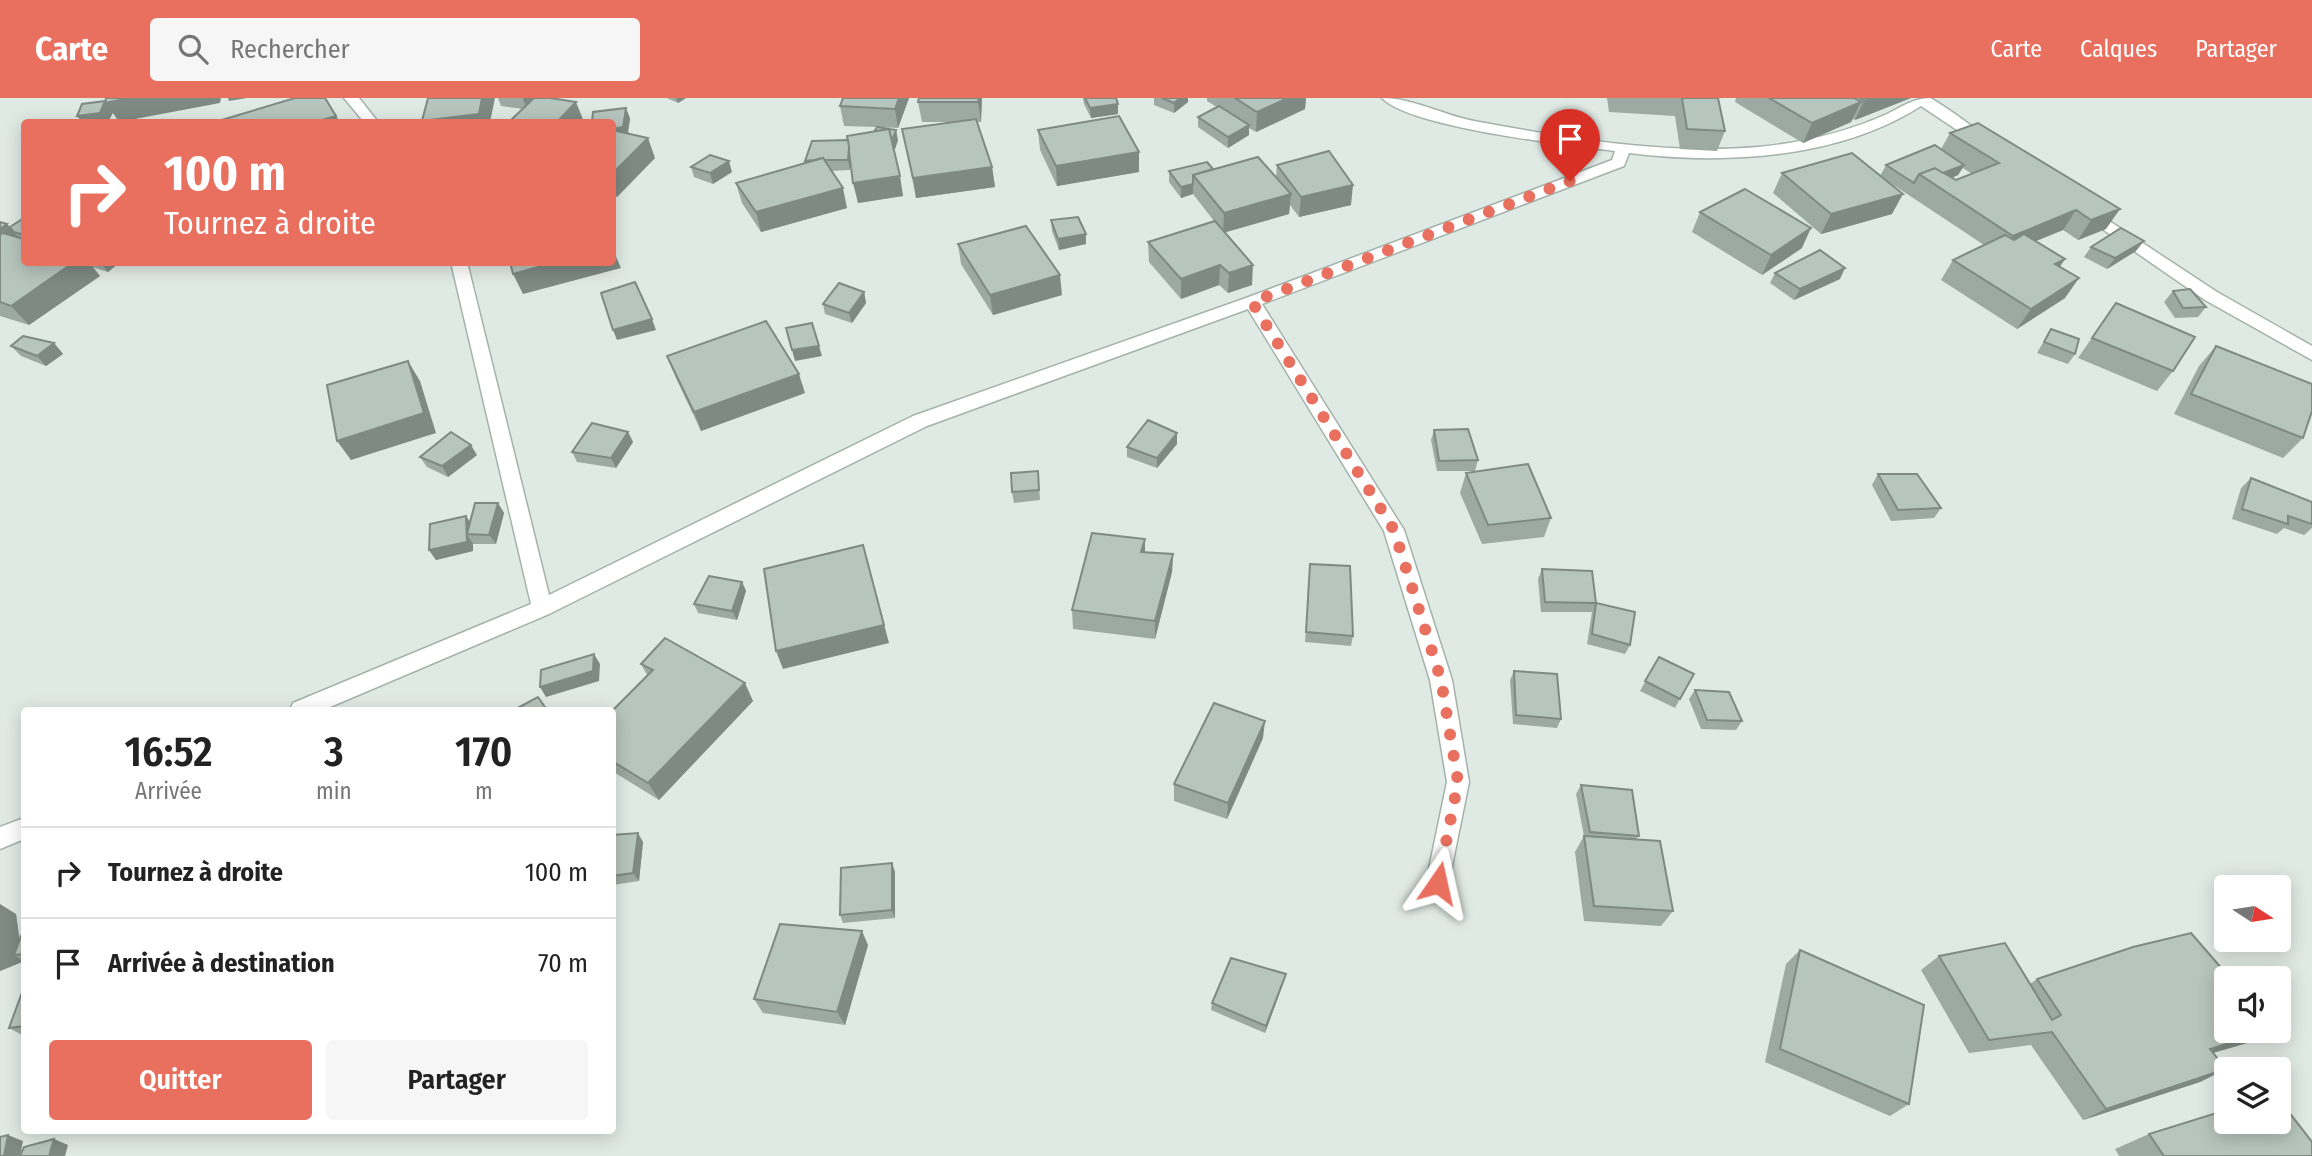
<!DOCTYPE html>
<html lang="fr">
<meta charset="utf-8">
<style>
:root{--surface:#fff;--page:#f6f6f6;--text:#222;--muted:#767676;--line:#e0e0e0;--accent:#e96f5f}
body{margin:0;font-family:"Fira Sans Condensed",sans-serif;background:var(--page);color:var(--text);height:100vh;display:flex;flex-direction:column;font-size:26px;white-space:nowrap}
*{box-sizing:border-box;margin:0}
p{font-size:23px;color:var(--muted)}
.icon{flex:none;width:38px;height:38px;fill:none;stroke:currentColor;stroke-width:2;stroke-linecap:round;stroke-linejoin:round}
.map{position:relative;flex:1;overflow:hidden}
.sheet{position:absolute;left:21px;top:609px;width:595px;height:427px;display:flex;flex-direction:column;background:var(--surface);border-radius:7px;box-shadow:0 4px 18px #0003}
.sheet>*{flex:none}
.hud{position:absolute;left:21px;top:21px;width:595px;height:147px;border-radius:7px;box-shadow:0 4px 18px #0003;background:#e96f5f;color:#fff;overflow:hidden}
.needle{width:46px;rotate:102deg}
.fabs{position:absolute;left:2214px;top:777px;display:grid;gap:14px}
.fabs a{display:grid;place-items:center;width:77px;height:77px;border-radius:7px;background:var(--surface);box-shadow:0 4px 18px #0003;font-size:35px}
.pin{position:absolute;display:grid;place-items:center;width:60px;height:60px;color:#fff;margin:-72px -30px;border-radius:50% 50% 50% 0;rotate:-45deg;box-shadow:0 0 7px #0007}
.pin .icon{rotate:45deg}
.me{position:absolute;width:77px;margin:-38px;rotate:11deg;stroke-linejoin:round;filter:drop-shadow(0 0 5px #0008)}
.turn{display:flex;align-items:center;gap:24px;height:147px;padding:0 28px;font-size:32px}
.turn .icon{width:91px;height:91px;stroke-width:2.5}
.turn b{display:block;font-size:49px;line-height:60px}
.eta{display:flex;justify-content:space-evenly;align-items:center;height:119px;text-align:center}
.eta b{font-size:42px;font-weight:600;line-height:49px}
.primary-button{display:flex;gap:14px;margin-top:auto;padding:14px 28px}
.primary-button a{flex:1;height:80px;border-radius:7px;background:var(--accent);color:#fff;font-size:28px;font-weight:600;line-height:80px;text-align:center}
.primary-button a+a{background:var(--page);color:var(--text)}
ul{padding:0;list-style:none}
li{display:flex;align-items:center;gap:21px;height:91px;padding:0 28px;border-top:2px solid var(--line)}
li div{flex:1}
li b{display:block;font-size:26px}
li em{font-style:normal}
header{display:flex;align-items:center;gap:42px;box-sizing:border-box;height:98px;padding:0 35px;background:var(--accent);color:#fff}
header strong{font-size:33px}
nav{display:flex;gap:38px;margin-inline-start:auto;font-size:24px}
.search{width:490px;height:63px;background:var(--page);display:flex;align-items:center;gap:18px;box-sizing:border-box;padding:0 24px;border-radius:7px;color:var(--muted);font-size:26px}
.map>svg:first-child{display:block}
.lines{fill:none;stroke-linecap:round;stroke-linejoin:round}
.minor-casing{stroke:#a3b2ab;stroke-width:3}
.minor{fill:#fff;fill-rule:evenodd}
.wall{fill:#9da9a3;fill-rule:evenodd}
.shaded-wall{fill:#7f8a84}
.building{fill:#b6c5bd;stroke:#7f8a84;stroke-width:2}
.route{stroke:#e96f5f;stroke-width:12;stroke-dasharray:0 21.6}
</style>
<header>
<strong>Carte</strong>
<div class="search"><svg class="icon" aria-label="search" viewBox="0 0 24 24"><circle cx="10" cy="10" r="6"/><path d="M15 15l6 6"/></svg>Rechercher</div>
<nav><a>Carte</a><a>Calques</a><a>Partager</a></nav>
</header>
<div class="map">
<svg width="2312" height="1058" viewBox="0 0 2312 1058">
<rect width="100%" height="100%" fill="#e0eae5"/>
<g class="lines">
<defs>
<g id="minor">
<path d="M344,0H359L378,24H364Z"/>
<path d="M1382,0C1413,0 1443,17 1474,23C1566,40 1664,57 1758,49C1801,45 1847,34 1887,16C1900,10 1913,0 1930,0C1936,2 1987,38 1993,45L1986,49L1981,48L1921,8C1838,61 1725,67 1629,55L1624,68L1262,206L1404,432L1452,582L1469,684L1447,793L1438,796L1429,793L1426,785L1447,684L1430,582L1384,433L1248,211L927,328L549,516L323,612H290L293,605L531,506L451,164H467L549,497L913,318L1246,200L1612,62L1615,53C1568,47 1411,30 1382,0Z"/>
<path d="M2085,107L2217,194L2312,248V262L2205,202L2079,115V109Z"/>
<path d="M24,720V741L0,751V729Z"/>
</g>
</defs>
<!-- minor casing -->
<use href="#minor" class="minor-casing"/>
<!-- minor -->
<use href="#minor" class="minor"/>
</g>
<!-- wall -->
<g class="wall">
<path d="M498,0H550L584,24L523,11L501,8Z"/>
<path d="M667,0H686L678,5Z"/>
<path d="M843,0H909L898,30L879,29L898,42L895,51H893L903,98L858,105L851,64L850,72L831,73L847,110L761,134L742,105L736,85L806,65L805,63L848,42L874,34L877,29L844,28L840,8Z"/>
<path d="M982,0L981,24H977L992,69L995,89L916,100L902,31L955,24H922L918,4Z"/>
<path d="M1083,0H1116L1118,16L1091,20L1084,6Z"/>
<path d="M1154,0H1188V4L1174,15L1154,7Z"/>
<path d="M1207,0H1306L1305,11L1256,34L1249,30V37L1228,50L1198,29V19L1217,9L1207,3Z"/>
<path d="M1607,0H1718L1725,33L1717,53L1680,51L1675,18L1609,14Z"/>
<path d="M1736,0H1911L1855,22L1853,21L1851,24L1803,45L1735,4Z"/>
<path d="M630,20L628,36L655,60L617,99L612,98V24Z"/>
<path d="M1038,32L1139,74L1057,88L1040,52Z"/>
<path d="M1950,35L2106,131L2078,142L2063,132L2035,143L2065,161L2060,169L2065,200L2017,231L1941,182L1953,162L1984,147L1880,78L1886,67L1941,51ZM1963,70L1972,76L1956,82L1952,80L1958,77Z"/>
<path d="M1277,67L1351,107L1299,119L1290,107L1289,116L1225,134L1252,187L1228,195L1219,187L1181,201L1149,164L1148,144L1214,123L1193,96L1181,100L1169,84V73L1213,71L1276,79Z"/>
<path d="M691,69L732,74L713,86L694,79Z"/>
<path d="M1782,75L1892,116L1821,136L1773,95Z"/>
<path d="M1700,114L1802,150L1762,177L1692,134Z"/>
<path d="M24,120V164H120L108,174L92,169L100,178L29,227L0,218V124L7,126L10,129Z"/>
<path d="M1051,122L1086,146L1059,152L1052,133Z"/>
<path d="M958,146L1062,197L993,217L961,166Z"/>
<path d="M2091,149L2136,153L2107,171L2084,159Z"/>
<path d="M1775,175L1840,181L1794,202L1770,185Z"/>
<path d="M2173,193L2206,209L2198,219L2175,220L2164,204Z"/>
<path d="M864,194L866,205L852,225L825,216L823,206Z"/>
<path d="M2116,205L2173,273L2157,293L2078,260Z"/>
<path d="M2051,231L2075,256L2068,266L2037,255Z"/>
<path d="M54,245L63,256L46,268L21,258L11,248Z"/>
<path d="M2216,248L2303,340L2283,360L2174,316L2199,268Z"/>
<path d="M667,258L805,295L701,333L675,278Z"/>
<path d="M1434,332L1478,362L1475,373H1437L1431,342Z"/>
<path d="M628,334L633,344L616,370L577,364L572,354Z"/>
<path d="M1177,335V346L1157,370L1127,359V349Z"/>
<path d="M477,357L448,379L427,369L420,359Z"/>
<path d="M1038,373L1040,402L1014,405L1012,394Z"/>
<path d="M1466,375L1551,420L1544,439L1482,446L1460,395Z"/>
<path d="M1878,376L1941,410L1934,420L1891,423L1872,387Z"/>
<path d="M2251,380L2312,404V430L2304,437L2284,430L2277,436L2232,421L2241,390Z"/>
<path d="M498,405L504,415L496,446H473V453L436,462L429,452Z"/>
<path d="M1173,456L1172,474L1155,541L1073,531L1072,512Z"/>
<path d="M1310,466L1353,538L1351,548L1305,544Z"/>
<path d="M1542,471L1596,505L1630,547L1625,556L1587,546L1592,514H1541L1538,481Z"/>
<path d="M742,484L746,493L737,522L698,515L694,506Z"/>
<path d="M1659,559L1694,576L1675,610L1640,593Z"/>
<path d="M641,566L753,603L659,702L612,673V613L647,577Z"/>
<path d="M1514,573L1561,621L1557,630L1513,626L1510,582Z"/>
<path d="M1695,592L1742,623L1736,632L1701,631L1689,601Z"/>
<path d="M1263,640L1227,721L1174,703V686Z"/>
<path d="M1581,687L1639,738L1636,741L1673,813L1661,828L1584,823L1575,754L1584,738L1576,696Z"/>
<path d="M612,737L643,744L639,783L612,787Z"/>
<path d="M892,765L895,774V820L843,825L840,817Z"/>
<path d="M16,816L20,842L24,830V863L22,862V864L0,873Z"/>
<path d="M868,847L845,927L763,915L754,901Z"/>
<path d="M1800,852L1909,1006L1890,1018L1765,964L1786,866Z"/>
<path d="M1939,858L2030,886L2037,881L2271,933L2247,945L2213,955L2226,971L2200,984L2083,1022L2031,947L1969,955L1921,872Z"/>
<path d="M1286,876L1284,883L1265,935L1211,912L1212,905Z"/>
<path d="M24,889V938L9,930Z"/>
<path d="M2149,1036L2312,1058H2119L2115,1051Z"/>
</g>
<!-- shaded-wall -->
<g class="shaded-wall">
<path d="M129,0H221L220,5L119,24L113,15L108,24H82L77,18L106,3Z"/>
<path d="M228,0H247L229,3Z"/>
<path d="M482,0H495L490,24H423L422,23Z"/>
<path d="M524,0H537L527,11L523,1Z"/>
<path d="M676,0H686L678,5Z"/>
<path d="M899,0H909L898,30L895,11Z"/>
<path d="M979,0H982L981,24L978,4Z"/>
<path d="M1180,0H1188V4L1174,15V5Z"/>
<path d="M1288,0H1306L1305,11L1256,34L1257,14Z"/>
<path d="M1871,0H1911L1855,22L1864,3Z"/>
<path d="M576,4L584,24H557Z"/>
<path d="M1861,4L1851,24L1803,45L1812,25Z"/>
<path d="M1118,6V16L1091,20L1090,10Z"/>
<path d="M626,10L630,20L627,40L612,41V31Z"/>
<path d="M336,18L340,24H315Z"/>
<path d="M1249,27V37L1228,50V39Z"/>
<path d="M896,32L898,42L895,51L870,55Z"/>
<path d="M648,40L655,60L617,99L612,88V76Z"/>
<path d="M850,42L852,52L850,72L848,62Z"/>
<path d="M1139,54V74L1057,88L1056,68Z"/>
<path d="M729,63L732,74L713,86L710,75Z"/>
<path d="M1964,67L1958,77L1935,86L1927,81Z"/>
<path d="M992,69L995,89L916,100L913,80Z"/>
<path d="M900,78L903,98L858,105L853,85Z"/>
<path d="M1193,86V96L1181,100V89Z"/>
<path d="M1353,87L1351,107L1299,119L1301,99Z"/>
<path d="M843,90L847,110L761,134L756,114Z"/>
<path d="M1291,96L1289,116L1223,135L1224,115Z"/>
<path d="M1903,96L1892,116L1821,136L1831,116Z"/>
<path d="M2120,111L2106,131L2078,142L2091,122Z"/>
<path d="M2076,112L2063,132L2000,158L2013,138Z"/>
<path d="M7,126L24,146L0,162V131Z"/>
<path d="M1811,130L1802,150L1762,177L1771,157Z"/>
<path d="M1086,136V146L1059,152L1058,141Z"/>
<path d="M2144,143L2136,153L2107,171L2115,160Z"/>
<path d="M612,149L621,170L523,196L513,176L556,164H612Z"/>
<path d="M2065,161L2051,181L2055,166Z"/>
<path d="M74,164H89L100,178L29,227L11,208Z"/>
<path d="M101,164H120L108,174Z"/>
<path d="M1220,167L1219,187L1181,201V181Z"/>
<path d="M1253,167L1252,187L1228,195L1229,175Z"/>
<path d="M1845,170L1840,181L1794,202L1800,191Z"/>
<path d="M1060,177L1062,197L993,217L990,197Z"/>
<path d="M2079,180L2065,200L2017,231L2031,211Z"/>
<path d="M864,194L866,205L852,225L849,215Z"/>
<path d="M652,221L656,232L617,242L613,232Z"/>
<path d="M54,245L63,256L46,268L37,258Z"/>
<path d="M819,248L822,258L795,263L792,252Z"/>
<path d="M408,263L420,283L436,335L351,362L337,343Z"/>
<path d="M799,276L805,295L701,333L694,314Z"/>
<path d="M628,334L633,344L616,370L611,360Z"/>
<path d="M1177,335V346L1157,370V360Z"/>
<path d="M471,347L477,357L448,379L442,368Z"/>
<path d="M498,405L504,415L496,446L489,437Z"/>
<path d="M466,418L473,428L467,436L473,446V453L436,462L429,452Z"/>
<path d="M1145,441V460L1141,454Z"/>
<path d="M863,447L889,545L783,571L776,553Z"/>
<path d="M1173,456L1172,474L1155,541V523Z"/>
<path d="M742,484L746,493L737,522L732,513Z"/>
<path d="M594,556L600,566L599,583L546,599L540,589Z"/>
<path d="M745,585L753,603L659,702L648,685Z"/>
<path d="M1265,623L1263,640L1227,721L1228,705Z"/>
<path d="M638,735L643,744L639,783L633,775Z"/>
<path d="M892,765L895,774V820L892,812Z"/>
<path d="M0,806L16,816L21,856L14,857L22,862V864L0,873Z"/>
<path d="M862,833L868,847L845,927L837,914Z"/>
<path d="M1286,876L1284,883L1265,935L1266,928Z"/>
<path d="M2271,933L2247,945L2185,963L2210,951Z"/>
<path d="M2226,971L2200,984L2083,1022L2106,1011Z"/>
<path d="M8,1037L23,1043L20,1058H4Z"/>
<path d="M54,1041L68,1047L65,1058H49Z"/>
</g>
<!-- building -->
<g class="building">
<path d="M106,0H129L105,5Z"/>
<path d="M295,0H325L336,18L315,24H215Z"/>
<path d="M428,0H482L479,16L422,23Z"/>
<path d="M534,0H550L576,4L557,24H509Z"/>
<path d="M843,0H899L895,11L840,8Z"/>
<path d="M919,0H979L978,4H918Z"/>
<path d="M1085,0H1116L1118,6L1090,10Z"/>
<path d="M1162,0H1180L1174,5Z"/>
<path d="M1235,0H1288L1257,14Z"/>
<path d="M1682,0H1718L1725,33L1687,31Z"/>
<path d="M1769,0H1854L1861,4L1812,25Z"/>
<path d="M1860,0H1871L1864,3Z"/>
<path d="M105,3L100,15L77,18L82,6Z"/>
<path d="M1219,8L1249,27L1228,39L1198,19Z"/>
<path d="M626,10L623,29L612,31V24H592L593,14Z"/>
<path d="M1119,18L1139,54L1056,68L1038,32Z"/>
<path d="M976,21L992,69L913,80L902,31Z"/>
<path d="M1978,25L2120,111L2091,122L2076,112L2013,138L1919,76L1935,70L1956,82L1999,65L1950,35Z"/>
<path d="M877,29L896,32L893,40L891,41L889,31L874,34Z"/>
<path d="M889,31L900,78L853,85L847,38Z"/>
<path d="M612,32L648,40L612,76Z"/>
<path d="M848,42L849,50L848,62H824L823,60L814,62L805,63L812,43Z"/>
<path d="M1935,47L1964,67L1943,75L1935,70L1919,76L1914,85L1886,67Z"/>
<path d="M1329,53L1353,87L1301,99L1277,67Z"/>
<path d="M1852,55L1903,96L1831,116L1782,75Z"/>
<path d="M710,57L729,63L710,75L691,69Z"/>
<path d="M1258,59L1291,96L1224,115L1193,77Z"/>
<path d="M823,60L843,90L756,114L736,85Z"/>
<path d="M1207,64L1213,71L1193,77V86L1181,89L1169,73Z"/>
<path d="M1745,91L1811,130L1771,157L1700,114Z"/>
<path d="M1078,119L1086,136L1058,141L1051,122Z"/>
<path d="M24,120V137L14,134L10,129Z"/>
<path d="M1215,123L1253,167L1229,175L1220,167L1181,181L1148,144Z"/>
<path d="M0,124L7,126L0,131Z"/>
<path d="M1026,128L1060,177L990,197L958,146Z"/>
<path d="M2121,130L2144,143L2115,160L2091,149Z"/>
<path d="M3,135L24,141V164H74L11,208L0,204V137Z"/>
<path d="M2024,136L2065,161L2055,166L2079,180L2031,211L1953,162L2005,137L2014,142Z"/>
<path d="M1820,152L1845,170L1800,191L1775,175Z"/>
<path d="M510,164H556L513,176Z"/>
<path d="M635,184L652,221L613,232L601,195Z"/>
<path d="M839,185L864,194L849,215L823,206Z"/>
<path d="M2190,191L2206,209L2183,210L2173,193Z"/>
<path d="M2116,205L2195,239L2173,273L2092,240Z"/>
<path d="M766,223L799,276L694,314L667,258Z"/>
<path d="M812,225L819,248L792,252L786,230Z"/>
<path d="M2051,231L2079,241L2075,256L2044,244Z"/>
<path d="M23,238L54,245L37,258L11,248Z"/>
<path d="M2216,248L2312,286V313L2303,340L2191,296Z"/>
<path d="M408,263L424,315L337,343L327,287Z"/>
<path d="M1148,322L1177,335L1157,360L1127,349Z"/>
<path d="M592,325L628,334L611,360L572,354Z"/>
<path d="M1468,331L1478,362L1439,363L1434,332Z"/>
<path d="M451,334L471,347L442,368L420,359Z"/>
<path d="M1528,366L1551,420L1488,427L1466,375Z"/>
<path d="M1038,373L1039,392L1012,394L1011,375Z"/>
<path d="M1878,376H1917L1941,410L1898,412Z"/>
<path d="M2251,380L2312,404V426L2288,418V426L2242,411Z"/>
<path d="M475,405H498L489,437L467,436Z"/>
<path d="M466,418L467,444L429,452L430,426Z"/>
<path d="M1092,435L1145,441L1141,454L1173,456L1155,523L1072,512Z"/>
<path d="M863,447L884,527L776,553L764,471Z"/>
<path d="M1310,466L1350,468L1353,538L1306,534Z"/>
<path d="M1542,471L1592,473L1596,505L1635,514L1630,547L1592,536L1596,505L1545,504Z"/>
<path d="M709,478L742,484L732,513L694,506Z"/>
<path d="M665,540L745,585L648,685L612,663V613L653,572L641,566Z"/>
<path d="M594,556L593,573L540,589L541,572Z"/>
<path d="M1659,559L1694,576L1680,601L1645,583Z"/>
<path d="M1514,573L1557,576L1561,621L1516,617Z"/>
<path d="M1695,592L1729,594L1742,623L1707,622Z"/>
<path d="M538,599L547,612H514Z"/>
<path d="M1214,605L1265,623L1228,705L1174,686Z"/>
<path d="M1581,687L1632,692L1639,738L1590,734Z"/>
<path d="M638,735L633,775L612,778V737Z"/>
<path d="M1584,738L1660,743L1673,813L1594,808Z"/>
<path d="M892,765V812L840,817L841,770Z"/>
<path d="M780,826L862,833L837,914L754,901Z"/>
<path d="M24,830V856L14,857Z"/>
<path d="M2191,835L2230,880H2226V933H2269L2210,951L2226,971L2106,1011L2052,934L1989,942L1939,858L2005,845L2052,922L2061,917L2037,881L2133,849Z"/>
<path d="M1800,852L1924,907L1909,1006L1780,951Z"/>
<path d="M1231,860L1286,876L1266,928L1212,905Z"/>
<path d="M24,889V928L9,930Z"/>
<path d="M2278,1000L2312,1044V1058H2164L2149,1036L2226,1012V1024H2278Z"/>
<path d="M8,1037L4,1058H0V1039Z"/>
<path d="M54,1041L49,1058H20L24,1049Z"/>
</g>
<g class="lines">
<!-- route -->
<path class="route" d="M1438,785L1458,684L1441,582L1394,432L1252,204L1570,83"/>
</g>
</svg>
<div class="fabs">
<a><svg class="needle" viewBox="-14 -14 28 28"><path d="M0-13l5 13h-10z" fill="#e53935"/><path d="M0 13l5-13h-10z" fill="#767676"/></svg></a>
<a><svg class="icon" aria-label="sound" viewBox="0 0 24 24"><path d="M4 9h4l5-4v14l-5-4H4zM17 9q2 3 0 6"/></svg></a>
<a><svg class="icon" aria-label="layers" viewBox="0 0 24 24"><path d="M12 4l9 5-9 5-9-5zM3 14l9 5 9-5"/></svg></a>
</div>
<div class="pin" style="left:1570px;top:83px;background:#d93025"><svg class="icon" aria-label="arrive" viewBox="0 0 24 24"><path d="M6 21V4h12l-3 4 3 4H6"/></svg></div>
<svg class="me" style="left:1438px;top:785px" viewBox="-20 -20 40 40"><path d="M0-17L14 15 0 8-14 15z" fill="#e96f5f" stroke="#fff" stroke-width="4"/></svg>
<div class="hud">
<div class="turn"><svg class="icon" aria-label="right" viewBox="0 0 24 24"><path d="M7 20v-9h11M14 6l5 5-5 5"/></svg><div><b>100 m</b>Tournez à droite</div></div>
</div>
<section class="sheet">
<div class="eta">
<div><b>16:52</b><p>Arrivée</p></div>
<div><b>3</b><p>min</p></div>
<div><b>170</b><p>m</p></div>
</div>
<ul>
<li><svg class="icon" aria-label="right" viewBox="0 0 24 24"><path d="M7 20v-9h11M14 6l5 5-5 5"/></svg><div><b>Tournez à droite</b></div><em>100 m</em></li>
<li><svg class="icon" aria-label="arrive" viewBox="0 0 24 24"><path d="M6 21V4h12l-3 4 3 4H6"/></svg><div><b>Arrivée à destination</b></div><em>70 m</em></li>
</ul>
<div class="primary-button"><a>Quitter</a><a>Partager</a></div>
</section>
</div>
